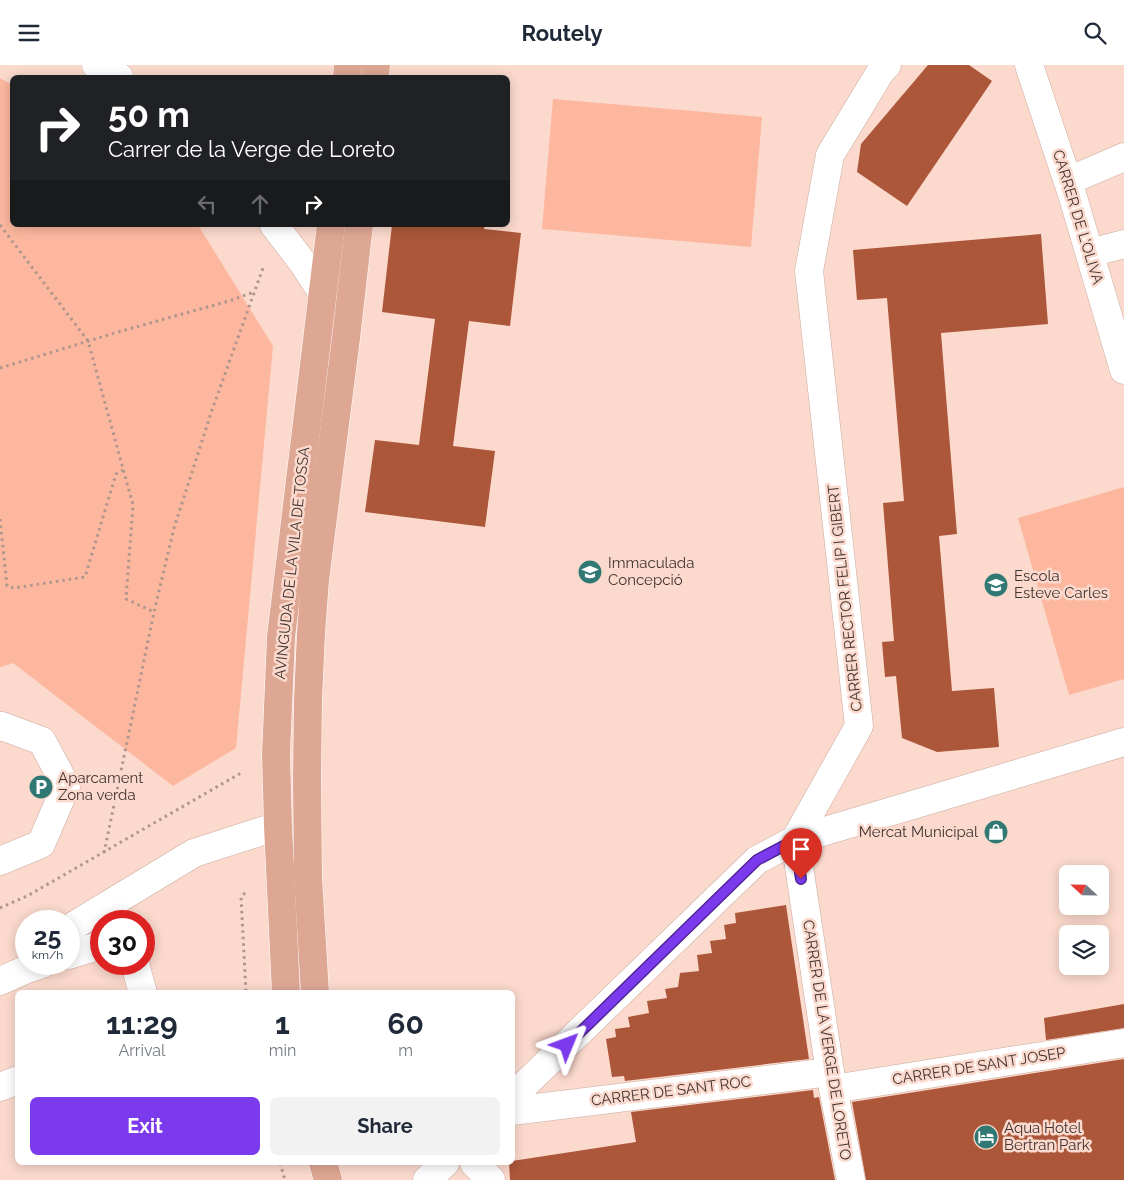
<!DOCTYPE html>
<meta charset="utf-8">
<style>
:root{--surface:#fff;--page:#f2f2f3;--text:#1f2937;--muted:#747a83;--accent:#7c3aed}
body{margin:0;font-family:Raleway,sans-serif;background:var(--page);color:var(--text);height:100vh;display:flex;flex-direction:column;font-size:19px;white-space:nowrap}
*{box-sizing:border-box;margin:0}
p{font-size:16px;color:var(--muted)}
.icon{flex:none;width:28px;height:28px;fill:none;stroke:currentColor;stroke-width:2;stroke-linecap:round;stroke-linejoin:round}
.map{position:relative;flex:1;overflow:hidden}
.sheet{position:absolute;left:15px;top:925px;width:500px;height:175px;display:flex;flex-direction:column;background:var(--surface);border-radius:8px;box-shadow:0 2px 12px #0003}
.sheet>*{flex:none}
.banner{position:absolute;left:10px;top:10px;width:500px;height:152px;border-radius:8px;box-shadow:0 2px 12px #0003;background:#202124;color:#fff;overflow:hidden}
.needle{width:32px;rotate:292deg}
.fabs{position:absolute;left:1059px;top:800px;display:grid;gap:10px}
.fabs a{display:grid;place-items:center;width:50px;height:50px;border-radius:8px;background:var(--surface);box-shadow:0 2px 12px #0003;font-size:25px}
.speed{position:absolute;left:15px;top:845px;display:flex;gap:10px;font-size:25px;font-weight:700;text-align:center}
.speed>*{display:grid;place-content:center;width:65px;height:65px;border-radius:50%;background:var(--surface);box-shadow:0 2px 12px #0003;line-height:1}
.speed small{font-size:12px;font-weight:400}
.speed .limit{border:8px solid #d22;background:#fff;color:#111}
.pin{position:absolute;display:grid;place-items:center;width:42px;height:42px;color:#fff;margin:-51px -21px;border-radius:50% 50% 50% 0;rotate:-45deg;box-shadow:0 0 5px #0007}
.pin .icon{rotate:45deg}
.me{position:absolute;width:55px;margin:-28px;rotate:46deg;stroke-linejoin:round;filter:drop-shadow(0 0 4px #0008)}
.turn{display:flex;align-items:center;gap:18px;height:105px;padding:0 15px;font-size:22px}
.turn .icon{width:65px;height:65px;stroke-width:2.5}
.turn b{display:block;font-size:35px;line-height:42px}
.lanes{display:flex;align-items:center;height:48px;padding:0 15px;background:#0003;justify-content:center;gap:25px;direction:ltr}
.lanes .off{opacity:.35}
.eta{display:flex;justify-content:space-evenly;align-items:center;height:85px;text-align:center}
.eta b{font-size:30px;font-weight:700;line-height:35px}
.primary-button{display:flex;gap:10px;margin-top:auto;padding:10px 15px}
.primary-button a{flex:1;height:58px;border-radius:8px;background:var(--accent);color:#fff;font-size:20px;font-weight:700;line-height:58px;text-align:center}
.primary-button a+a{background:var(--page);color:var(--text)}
header{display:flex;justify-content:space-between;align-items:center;height:65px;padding:0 15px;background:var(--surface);font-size:22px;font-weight:700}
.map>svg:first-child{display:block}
.green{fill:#fdb79f}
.building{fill:#ac573a}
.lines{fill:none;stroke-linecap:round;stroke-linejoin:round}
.minor-casing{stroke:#cbaa9f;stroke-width:29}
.major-casing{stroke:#fff;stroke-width:29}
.path{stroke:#af958c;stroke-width:3;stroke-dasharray:2.5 4;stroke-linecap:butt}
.minor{stroke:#fff;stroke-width:28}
.major{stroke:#dea794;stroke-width:28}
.route-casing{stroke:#51269a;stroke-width:12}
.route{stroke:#7c3aed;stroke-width:9}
.labels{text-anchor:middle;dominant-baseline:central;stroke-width:5;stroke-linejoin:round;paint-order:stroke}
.street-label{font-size:15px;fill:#423430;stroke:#fbd9cd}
.poi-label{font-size:15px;fill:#423430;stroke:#fbd9cd;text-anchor:start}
</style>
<header><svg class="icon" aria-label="menu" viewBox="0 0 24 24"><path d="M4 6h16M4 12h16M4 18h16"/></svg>Routely<svg class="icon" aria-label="search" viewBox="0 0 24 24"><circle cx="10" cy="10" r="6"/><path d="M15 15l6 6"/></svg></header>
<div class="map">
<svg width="1124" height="1115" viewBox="0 0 1124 1115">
<rect width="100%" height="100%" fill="#fbd9cd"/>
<!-- green -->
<g class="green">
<path d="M0,13L12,20V160H198L273,281L236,683L173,721L13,598L0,602Z"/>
<path d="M553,34L762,52L751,182L542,164Z"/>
<path d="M1124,422V614L1069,630L1018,453Z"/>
</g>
<!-- building -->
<g class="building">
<path d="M928,0H969L992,16L907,141L857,107L861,79Z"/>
<path d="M392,160H485L484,164L521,168L510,261L469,256L453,381L495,386L485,462L365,447L375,375L419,380L435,254L382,247Z"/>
<path d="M1041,169L1048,259L941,268L957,469L939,471L952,626L994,623L999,682L937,687L902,673L896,611L885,612L882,577L894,576L883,438L904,436L887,233L857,235L853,185Z"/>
<path d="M786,840L809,994L625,1016L624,1011L612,1012L606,974L616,972L615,964L630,962L628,952L649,948L647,936L667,933L665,924L678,922L680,908L699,906L697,890L712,888L710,876L726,874L724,860L736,858L735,848Z"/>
<path d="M1124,939V963L1046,975L1044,953Z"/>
<path d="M1124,994V1115H866L852,1037Z"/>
<path d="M813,1025L814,1033L819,1032L835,1115H510L509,1098H512V1096L636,1077L631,1047Z"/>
</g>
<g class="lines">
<defs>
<g id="minor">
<path d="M96,0L119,12"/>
<path d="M1029,0L1072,129L1124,305"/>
<path d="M1068,116L1124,92"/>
<path d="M274,160L303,198L323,229"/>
<path d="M1090,188L1124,179"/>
<path d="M0,662L2,661L42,676L66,721L41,779L0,796"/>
<path d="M69,865L75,860L194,788L278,761"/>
<path d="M69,890L101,880"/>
<path d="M135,899L143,928"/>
<path d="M0,916L27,904L42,899"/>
<path d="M0,1022L18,1015"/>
<path d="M833,1024L1124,978"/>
<path d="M512,1032L757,795L795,775L859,661L809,206L830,90L881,6L887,0"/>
<path d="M512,1046L830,1007"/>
<path d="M474,1098L491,1115"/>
<path d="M427,1115L445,1098"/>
<path d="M851,1115L830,1007L795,775L1124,677"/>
</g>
<g id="major">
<path d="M347,12L348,0"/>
<path d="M375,12L376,0"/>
<path d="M286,928L278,761L276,689L281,572L331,160"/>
<path d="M315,928L308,812L307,712L308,635L311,568L315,515L346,273L359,160"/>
<path d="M323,1098L328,1115"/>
</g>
</defs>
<!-- minor casing -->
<use href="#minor" class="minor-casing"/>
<!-- major casing -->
<use href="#major" class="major-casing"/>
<!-- path -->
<g class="path">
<path d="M0,160L88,276L133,440L126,534L154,547"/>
<path d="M0,303L118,267L229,236L254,227"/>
<path d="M0,454L7,521L14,523L85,512L116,409L123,405"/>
<path d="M104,788L154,547L174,463L212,345L263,203"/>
<path d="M245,828L241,832L246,928"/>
<path d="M0,843L29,830L241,708"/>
<path d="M280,1098L285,1115"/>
</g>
<!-- minor -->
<use href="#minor" class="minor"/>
<!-- major -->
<use href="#major" class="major"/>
</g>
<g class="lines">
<defs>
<path id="route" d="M567,980L757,795L795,775L801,814"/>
</defs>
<!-- route casing -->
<use href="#route" class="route-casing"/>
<!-- route -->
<use href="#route" class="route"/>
</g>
<!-- icons -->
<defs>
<symbol id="school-disc" viewBox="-11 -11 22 22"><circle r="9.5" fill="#307873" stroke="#fbd9cd"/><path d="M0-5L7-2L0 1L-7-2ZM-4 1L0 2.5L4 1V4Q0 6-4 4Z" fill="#fff"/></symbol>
<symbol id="parking-disc" viewBox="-11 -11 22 22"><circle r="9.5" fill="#307873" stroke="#fbd9cd"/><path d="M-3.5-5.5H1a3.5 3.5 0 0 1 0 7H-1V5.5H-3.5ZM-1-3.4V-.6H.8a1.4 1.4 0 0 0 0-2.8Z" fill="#fff"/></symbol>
<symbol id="shop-disc" viewBox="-11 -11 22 22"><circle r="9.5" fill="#307873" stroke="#fbd9cd"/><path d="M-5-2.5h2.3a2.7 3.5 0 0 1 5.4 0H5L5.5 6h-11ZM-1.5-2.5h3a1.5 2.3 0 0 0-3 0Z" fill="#fff"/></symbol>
<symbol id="hotel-disc" viewBox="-11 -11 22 22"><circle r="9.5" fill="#307873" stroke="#fbd9cd"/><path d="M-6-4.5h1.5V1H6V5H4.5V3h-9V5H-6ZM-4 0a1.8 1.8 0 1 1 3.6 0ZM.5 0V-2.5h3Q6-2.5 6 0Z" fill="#fff"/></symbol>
</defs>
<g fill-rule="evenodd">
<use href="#school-disc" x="576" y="493" width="28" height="28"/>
<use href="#school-disc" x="982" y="506" width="28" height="28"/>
<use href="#parking-disc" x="27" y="708" width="28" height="28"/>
<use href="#shop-disc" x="982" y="753" width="28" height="28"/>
<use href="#hotel-disc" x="972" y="1058" width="28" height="28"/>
</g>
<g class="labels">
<!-- street labels -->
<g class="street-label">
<text transform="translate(1078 152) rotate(73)">CARRER DE L'OLIVA</text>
<text transform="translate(292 498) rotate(-84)">AVINGUDA DE LA VILA DE TOSSA</text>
<text transform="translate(845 533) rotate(-96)">CARRER RECTOR FELIP I GIBERT</text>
<text transform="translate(827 975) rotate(81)">CARRER DE LA VERGE DE LORETO</text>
<text transform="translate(979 1001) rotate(-9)">CARRER DE SANT JOSEP</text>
<text transform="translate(671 1026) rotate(-7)">CARRER DE SANT ROC</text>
</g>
<!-- poi labels -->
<g class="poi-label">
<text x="608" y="498">Immaculada<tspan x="608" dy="17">Concepció</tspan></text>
<text x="1014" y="511">Escola<tspan x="1014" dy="17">Esteve Carles</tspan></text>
<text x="58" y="713">Aparcament<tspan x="58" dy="17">Zona verda</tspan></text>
<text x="978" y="767" text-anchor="end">Mercat Municipal</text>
<text x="1004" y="1063">Aqua Hotel<tspan x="1004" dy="17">Bertran Park</tspan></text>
</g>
</g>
</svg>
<div class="fabs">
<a><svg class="needle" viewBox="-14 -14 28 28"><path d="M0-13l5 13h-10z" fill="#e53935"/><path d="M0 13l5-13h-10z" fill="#747a83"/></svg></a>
<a><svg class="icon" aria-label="layers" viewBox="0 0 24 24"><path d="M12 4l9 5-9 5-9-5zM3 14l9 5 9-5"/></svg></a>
</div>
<div class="speed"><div>25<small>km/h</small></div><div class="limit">30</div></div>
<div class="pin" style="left:801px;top:814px;background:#d93025"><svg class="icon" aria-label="arrive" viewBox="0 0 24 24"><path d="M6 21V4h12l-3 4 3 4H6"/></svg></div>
<svg class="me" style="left:567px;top:980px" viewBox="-20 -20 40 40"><path d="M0-17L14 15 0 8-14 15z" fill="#7c3aed" stroke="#fff" stroke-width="4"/></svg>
<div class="banner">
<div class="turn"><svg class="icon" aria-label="right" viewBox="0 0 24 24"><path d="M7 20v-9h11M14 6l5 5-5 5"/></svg><div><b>50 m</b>Carrer de la Verge de Loreto</div></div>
<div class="lanes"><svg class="icon off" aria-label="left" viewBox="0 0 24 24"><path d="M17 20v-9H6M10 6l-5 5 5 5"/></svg><svg class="icon off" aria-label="ahead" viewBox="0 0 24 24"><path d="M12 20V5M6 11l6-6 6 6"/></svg><svg class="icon" aria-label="right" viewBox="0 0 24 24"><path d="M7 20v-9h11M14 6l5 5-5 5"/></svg></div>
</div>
<section class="sheet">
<div class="eta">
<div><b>11:29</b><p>Arrival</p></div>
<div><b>1</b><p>min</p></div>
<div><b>60</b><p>m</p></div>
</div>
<div class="primary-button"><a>Exit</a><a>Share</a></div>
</section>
</div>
